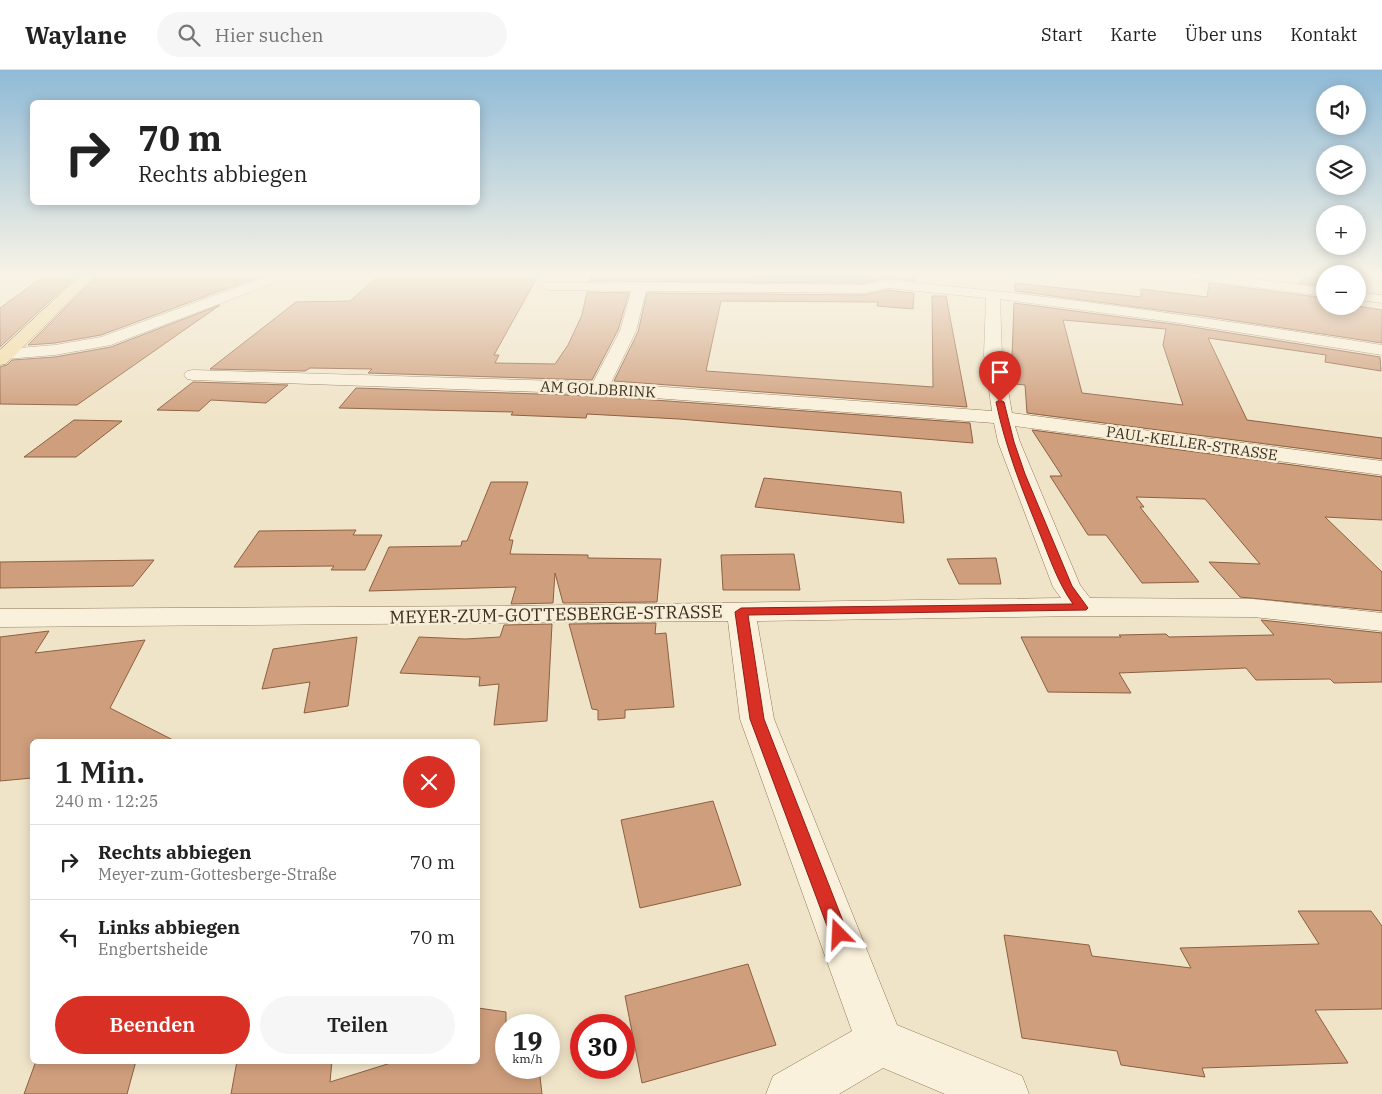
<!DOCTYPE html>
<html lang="de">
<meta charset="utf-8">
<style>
:root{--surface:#fff;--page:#f6f6f6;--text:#222;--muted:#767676;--line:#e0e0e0;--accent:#d93025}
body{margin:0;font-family:"IBM Plex Serif",serif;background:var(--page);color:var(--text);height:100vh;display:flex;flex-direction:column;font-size:19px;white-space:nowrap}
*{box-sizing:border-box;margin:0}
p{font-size:16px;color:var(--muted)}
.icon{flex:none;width:28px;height:28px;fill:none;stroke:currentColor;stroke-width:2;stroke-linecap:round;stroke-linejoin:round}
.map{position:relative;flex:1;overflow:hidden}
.sheet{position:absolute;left:30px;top:669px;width:450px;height:325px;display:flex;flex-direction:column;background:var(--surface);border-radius:8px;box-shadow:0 2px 12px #0003}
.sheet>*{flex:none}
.top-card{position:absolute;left:30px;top:30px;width:450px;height:105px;border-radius:8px;box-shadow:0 2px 12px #0003;background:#fff;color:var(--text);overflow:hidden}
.tools{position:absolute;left:1316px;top:15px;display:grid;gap:10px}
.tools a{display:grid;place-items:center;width:50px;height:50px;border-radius:50%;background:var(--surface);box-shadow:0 2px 12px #0003;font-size:25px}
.speed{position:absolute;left:495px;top:944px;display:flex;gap:10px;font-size:25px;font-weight:700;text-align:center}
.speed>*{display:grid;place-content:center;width:65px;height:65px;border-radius:50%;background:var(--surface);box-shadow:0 2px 12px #0003;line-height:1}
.speed small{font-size:12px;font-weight:400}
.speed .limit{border:8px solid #d22;background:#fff;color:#111}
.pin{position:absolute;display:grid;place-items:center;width:42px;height:42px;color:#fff;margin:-51px -21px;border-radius:50% 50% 50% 0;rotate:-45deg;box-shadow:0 0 5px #0007}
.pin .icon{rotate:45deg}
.me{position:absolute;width:55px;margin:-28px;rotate:339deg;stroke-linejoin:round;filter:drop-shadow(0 0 4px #0008)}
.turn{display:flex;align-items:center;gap:18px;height:105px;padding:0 25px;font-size:22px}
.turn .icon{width:65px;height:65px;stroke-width:2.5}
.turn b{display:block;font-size:35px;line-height:42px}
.round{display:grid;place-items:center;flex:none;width:52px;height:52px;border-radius:26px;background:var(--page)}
.overview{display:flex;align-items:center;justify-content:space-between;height:85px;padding:0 25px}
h1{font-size:30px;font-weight:600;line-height:38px}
.button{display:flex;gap:10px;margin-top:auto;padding:10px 25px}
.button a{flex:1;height:58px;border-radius:30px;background:var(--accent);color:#fff;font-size:20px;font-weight:600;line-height:58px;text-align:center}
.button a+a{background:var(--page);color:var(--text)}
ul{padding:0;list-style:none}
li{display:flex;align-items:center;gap:15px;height:75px;padding:0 25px;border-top:1px solid var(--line)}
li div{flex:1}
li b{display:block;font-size:19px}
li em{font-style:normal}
header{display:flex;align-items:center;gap:30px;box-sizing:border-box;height:70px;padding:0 25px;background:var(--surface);border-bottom:1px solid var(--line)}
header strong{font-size:24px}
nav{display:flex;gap:28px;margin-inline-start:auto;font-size:18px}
.search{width:350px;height:45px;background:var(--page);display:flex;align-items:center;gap:12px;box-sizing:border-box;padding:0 18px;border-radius:28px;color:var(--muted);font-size:19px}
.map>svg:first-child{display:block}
.building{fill:#cf9f7d;stroke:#8d5f41;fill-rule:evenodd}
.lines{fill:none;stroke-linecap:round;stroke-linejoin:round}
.minor-casing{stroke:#8d765c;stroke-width:1}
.major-casing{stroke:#5b4430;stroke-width:1}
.minor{fill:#faf1dc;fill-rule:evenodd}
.major{fill:#f3d9a0;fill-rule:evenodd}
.route{fill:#d93025;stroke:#8d1f18}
.labels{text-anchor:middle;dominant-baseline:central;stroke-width:5;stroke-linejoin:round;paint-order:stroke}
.far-street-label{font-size:15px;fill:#3d2e20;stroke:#f7eed8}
.street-label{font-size:18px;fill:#3d2e20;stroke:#f7eed8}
</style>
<header>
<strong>Waylane</strong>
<div class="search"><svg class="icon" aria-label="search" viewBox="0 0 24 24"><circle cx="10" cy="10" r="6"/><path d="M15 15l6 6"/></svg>Hier suchen</div>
<nav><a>Start</a><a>Karte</a><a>Über uns</a><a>Kontakt</a></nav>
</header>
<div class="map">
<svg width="1382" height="1024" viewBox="0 0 1382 1024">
<rect width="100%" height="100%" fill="#f0e4c8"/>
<!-- building -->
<g class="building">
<path d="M47,204H79L0,277V238Z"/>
<path d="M99,204H266L101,265L55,273L28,275Z"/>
<path d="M381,204H539L494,285H499L495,293L555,294L568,275L582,245L587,222L629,223L618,260L592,310L368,303L372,299L310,298L305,301L210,299L296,232L350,231Z"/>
<path d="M591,204L879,205L916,204L915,211L887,208L864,213L590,211Z"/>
<path d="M1307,206L1323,208L1325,207V216L1299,213Z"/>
<path d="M1015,213L1141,227V219L1207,227L1209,213L1325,228V236H1358L1382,240V273L1197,245L1015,221Z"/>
<path d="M887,220L914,223L913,239L877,236L878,232L721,231L706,301L933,317L932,226H946L967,337L614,311L638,262L647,223L864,225Z"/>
<path d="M1014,233L1180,255L1380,287L1381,301L1325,292L1326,285L1208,268L1247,350L1382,368V389L1027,343L1025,315L1015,314L1014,287H1012ZM1063,250L1166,259L1163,275L1183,335L1082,323Z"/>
<path d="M220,235L77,335L0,334V297L7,295L12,290L55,287L111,277Z"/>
<path d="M193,312L288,315L266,333L211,330L199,341L157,340Z"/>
<path d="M356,318L599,326L970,353L973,373L679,349L587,344L586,348L511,345L513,342L339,338Z"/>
<path d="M74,350L122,351L76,387H24Z"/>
<path d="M1032,360L1382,407V450L1325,447L1382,502V541L1240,527L1209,492L1260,494L1205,429L1136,427L1144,437H1140L1199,512L1142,513L1106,465H1088L1050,406H1062Z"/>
<path d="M764,408L901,422L904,453L755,437Z"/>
<path d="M491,412H528L509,470H513L510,484L588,485V488L661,489L657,532L563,533L555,503L553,533L511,534L516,517L369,521L389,477L461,476L462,471H467Z"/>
<path d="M356,460L353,465H382L365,500H331L334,496L234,497L259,461Z"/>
<path d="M794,484L800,520H723L721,485Z"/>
<path d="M996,488L1001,514H959L947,489Z"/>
<path d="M154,490L133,516L0,518V492Z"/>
<path d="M1261,550L1382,563V612L1334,613L1330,609L1256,610L1246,598L1119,603L1131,623L1048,622L1021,567H1121L1119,565L1166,564L1169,567L1274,565Z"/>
<path d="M656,553L655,564L666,563L674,637L625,640V648L598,650V640L592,639L569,554Z"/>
<path d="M552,554L547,651L494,655L499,614L479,616L480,607L400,603L419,567L465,569L500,567L504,555Z"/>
<path d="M49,561L35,583L145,570L110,638L175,671H32V708L0,711V567Z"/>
<path d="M357,567L348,636L304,643L310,612L262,619L273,579Z"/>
<path d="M713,731L741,815L640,838L621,750Z"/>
<path d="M1298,841H1371L1382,856V939L1315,940L1348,993L1202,998L1205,1007L1121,995L1117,981L1022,968L1004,865L1089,875L1092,886L1191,898L1180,878L1319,874Z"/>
<path d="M748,894L776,975L642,1013L625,926Z"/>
<path d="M478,938L506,942V998H539L542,1024H231L237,991H332L330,1012L397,991H478Z"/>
<path d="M36,991H136L127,1024H24Z"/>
</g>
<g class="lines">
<defs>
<g id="minor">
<path d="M273,204H292L290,207L111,275L55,285L6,289L0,288V280L6,279L55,275L101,267Z"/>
<path d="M1179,204H1216L1325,218V226L1186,208Z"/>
<path d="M887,210C1053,225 1217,249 1382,275V285L1180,253L1000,229L1002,285L1012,343L1382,391V405L1015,356L1020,372L1080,515L1090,528L1253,529L1382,543V561L1253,547L1082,546L757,551L774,649L897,955L1022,1006L1029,1024H945L883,998L839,1024H766L773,1006L852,961L740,649L728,551L0,557V539L504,536L1061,528L1053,517L998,372L994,353L599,324L193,310L187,309L184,305L187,301L193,300L593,312L620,261L631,221L549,220L544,219L542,216L544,213L640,212L864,215ZM887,218L986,228L984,285L992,341L611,313L636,261L646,221L864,223Z"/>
<path d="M1358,222L1382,225V233L1358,230Z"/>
</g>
<path id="major" d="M82,204H97L6,294L0,295V280Z"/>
</defs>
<!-- minor casing -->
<use href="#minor" class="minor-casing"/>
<!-- major casing -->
<use href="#major" class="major-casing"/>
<!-- minor -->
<use href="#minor" class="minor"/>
<!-- major -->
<use href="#major" class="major"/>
</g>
<!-- sky -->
<linearGradient id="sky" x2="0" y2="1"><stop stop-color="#8fbad6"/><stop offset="0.59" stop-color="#f8f3e6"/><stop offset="1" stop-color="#f8f3e6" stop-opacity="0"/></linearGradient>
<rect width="1382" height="347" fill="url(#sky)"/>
<!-- route -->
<path class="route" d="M1000,330L1004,332L1014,372L1025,404L1072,516L1088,538L1086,540L748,545L764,649L848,864L845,870L839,872L833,870L830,864L750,649L735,542L741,538L1073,534C1058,513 1050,489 1040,464C1022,419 1006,380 996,332Z"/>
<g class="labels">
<!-- far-street labels -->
<g class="far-street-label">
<text transform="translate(598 319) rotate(3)">AM GOLDBRINK</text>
<text transform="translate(1192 373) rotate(8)">PAUL-KELLER-STRASSE</text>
</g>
<!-- street labels -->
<g class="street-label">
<text transform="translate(556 544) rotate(-1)">MEYER-ZUM-GOTTESBERGE-STRASSE</text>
</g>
</g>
</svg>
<div class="tools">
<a><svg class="icon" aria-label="sound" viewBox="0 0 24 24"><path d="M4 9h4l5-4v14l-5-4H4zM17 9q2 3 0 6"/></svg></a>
<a><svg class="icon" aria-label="layers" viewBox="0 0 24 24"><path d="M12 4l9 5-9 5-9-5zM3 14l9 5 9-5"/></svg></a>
<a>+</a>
<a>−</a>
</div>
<div class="speed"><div>19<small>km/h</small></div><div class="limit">30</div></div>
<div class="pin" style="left:1000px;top:332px;background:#d93025"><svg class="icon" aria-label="arrive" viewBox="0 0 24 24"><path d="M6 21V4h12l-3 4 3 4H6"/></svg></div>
<svg class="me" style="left:839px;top:864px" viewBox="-20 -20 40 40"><path d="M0-17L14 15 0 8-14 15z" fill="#d93025" stroke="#fff" stroke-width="4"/></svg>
<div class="top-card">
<div class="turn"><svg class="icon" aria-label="right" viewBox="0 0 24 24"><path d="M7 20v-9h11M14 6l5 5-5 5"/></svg><div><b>70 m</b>Rechts abbiegen</div></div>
</div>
<section class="sheet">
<div class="overview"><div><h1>1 Min.</h1><p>240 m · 12:25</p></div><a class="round" style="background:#d93025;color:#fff"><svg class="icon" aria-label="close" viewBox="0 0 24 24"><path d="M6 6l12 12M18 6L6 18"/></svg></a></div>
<ul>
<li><svg class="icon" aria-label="right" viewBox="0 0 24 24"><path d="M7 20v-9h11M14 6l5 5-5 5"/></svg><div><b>Rechts abbiegen</b><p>Meyer-zum-Gottesberge-Straße</p></div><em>70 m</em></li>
<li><svg class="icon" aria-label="left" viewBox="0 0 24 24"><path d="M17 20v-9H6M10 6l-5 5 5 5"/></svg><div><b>Links abbiegen</b><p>Engbertsheide</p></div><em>70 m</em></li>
</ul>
<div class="button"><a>Beenden</a><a>Teilen</a></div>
</section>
</div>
